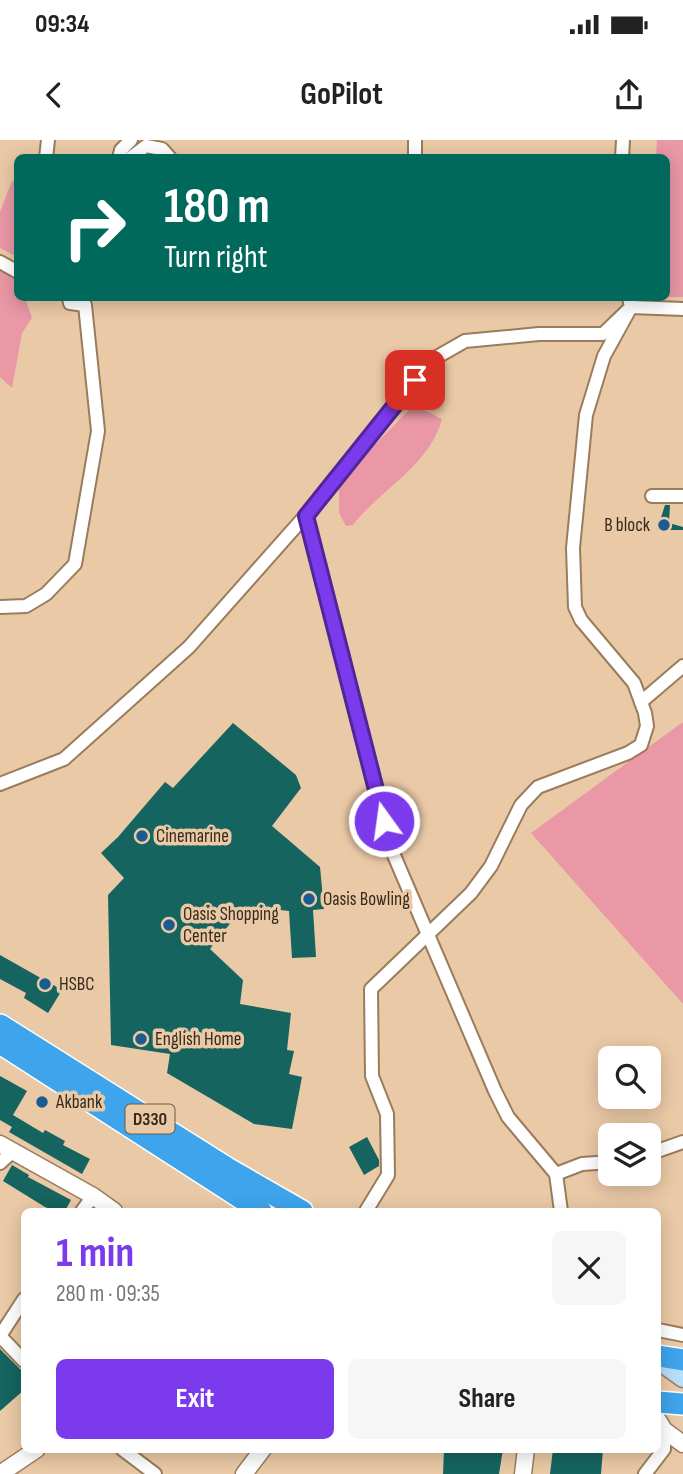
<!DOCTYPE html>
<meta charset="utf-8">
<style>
:root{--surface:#fff;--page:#f6f6f6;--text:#222;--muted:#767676;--accent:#7c3aed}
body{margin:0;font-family:"Sofia Sans Condensed",sans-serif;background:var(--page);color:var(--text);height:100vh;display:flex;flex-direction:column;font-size:26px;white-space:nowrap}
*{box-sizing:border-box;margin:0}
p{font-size:23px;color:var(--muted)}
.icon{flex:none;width:38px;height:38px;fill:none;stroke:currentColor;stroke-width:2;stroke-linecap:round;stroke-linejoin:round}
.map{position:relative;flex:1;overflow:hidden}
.drawer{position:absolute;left:21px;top:1068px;width:640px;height:245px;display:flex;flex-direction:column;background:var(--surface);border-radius:10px;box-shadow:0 4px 18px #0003}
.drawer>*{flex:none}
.hud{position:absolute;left:14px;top:14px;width:656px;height:147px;border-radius:10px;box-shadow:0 4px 18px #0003;background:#00695c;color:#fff;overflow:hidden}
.tools{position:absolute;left:598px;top:906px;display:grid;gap:14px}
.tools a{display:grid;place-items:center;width:63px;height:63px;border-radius:10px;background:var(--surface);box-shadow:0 4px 18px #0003;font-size:35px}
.pin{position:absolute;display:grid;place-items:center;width:60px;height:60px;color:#fff;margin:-30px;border-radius:14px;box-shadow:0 4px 10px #0006}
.me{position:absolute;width:77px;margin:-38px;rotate:346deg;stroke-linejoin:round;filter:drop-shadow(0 0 5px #0008)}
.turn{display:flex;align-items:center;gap:24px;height:147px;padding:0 35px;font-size:32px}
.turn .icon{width:91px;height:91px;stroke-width:2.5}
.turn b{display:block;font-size:49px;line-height:60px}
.round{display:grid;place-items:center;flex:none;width:74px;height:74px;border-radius:10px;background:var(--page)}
.headline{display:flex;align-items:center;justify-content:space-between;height:119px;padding:0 35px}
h1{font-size:42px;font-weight:700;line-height:52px;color:var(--accent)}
.primary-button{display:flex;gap:14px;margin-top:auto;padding:14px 35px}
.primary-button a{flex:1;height:80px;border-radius:10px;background:var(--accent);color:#fff;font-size:28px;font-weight:700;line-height:80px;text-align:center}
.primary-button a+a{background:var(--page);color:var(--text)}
.status{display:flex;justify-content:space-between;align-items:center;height:49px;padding:0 35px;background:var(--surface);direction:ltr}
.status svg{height:19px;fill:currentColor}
header{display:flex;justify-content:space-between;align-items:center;height:91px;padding:0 35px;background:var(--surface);font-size:32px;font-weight:700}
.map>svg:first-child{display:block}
.green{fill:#ea97a6}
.building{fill:#15645f}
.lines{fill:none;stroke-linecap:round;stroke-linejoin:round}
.minor-casing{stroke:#9a7c5c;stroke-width:16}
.tertiary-casing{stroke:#9a7c5c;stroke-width:19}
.secondary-casing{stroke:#9a7c5c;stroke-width:21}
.trunk-casing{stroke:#fff;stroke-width:24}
.minor{stroke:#fff;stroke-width:12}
.tertiary{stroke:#fff;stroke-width:16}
.secondary{stroke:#b7ddf8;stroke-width:18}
.trunk{stroke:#3ea4ec;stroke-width:21}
.route-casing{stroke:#51269a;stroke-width:18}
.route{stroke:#7c3aed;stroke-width:12}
.poi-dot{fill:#1a5b90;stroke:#eac9a6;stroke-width:2.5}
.labels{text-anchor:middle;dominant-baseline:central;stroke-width:7;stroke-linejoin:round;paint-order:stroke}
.shield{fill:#eac9a6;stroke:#6d5a46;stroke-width:2}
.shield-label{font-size:18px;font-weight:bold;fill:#372a1d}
.poi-label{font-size:19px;fill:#372a1d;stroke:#eac9a6;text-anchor:start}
</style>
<div class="status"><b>09:34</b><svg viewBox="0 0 49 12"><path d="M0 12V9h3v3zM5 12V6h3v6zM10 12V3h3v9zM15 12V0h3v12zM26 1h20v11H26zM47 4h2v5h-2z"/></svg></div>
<header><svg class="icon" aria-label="back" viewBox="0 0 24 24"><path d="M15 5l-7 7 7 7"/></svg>GoPilot<svg class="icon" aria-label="share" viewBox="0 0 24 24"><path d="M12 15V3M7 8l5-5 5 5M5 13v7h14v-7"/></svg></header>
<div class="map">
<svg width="683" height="1334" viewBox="0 0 683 1334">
<rect width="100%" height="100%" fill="#eac9a6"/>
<!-- green -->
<g class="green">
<path d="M657,0H683V157H667V18L656,17Z"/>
<path d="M12,41L17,43V117L0,108V72Z"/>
<path d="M2,128L17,142L18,158H25L32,178L22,193L12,248L0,237V131Z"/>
<path d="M414,265L442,279C430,325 381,349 353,385L346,386L339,373V341Z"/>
<path d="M683,582V864L531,693Z"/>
</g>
<!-- building -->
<g class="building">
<path d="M665,365H670L669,383L683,387V390H657Z"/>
<path d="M233,583L296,635L301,648L272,686L320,727L324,769L313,770L316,817L292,818L289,771L254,767L240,771L210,809L243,840L240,864L291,873L287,910L294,911L289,934L302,937L292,989L254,984L167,933L170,914L111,905L108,755L124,738L101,713L118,697L165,642L173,648Z"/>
<path d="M0,815L62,850L48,873L24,858L26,853L0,839Z"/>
<path d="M0,936L27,951L13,975L43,993L45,990L65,1001L63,1005L90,1019L82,1034L9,992L12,987L0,980Z"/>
<path d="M367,997L379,1020V1026L364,1035L349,1007Z"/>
<path d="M12,1025L29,1035L28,1037L71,1060L65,1071H56L45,1067L3,1041Z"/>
<path d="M0,1209L24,1233V1250L0,1271Z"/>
<path d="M444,1309H503L499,1334H443Z"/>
<path d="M553,1309L576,1311L577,1309H603L601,1334H550Z"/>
</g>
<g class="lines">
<defs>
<g id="minor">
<path d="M46,18L48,0"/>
<path d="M119,18L121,10L131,0"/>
<path d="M130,18L146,6L162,9L170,18"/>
<path d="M415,18V0"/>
<path d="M622,18L623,0"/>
<path d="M0,122L18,132"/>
<path d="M652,356H683"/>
<path d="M306,375L390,706L495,951L508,977L556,1034L561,1071"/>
<path d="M0,467L26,466L46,454L75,424L98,291L85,165L70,163L69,158"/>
<path d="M641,562L683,526"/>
<path d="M0,644L64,619L189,507L306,375L430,221L465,201L539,194H603L631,167L629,158"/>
<path d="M649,1014L683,1002"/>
<path d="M0,1023L13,1011"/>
<path d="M556,1034L582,1024L611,1022"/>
<path d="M82,1071L93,1056"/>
<path d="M366,1071L388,1035L387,974L372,936L371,849L471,753L491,726L521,665L538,647L628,613L641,605L647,586L645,573L634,543L581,480L575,467L573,408L586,275L604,216L631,167L683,169"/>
<path d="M658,1190L683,1195"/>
<path d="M0,1196L24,1159"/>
<path d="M0,1196L24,1221"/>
<path d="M122,1309L155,1334"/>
<path d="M645,1334L664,1309V1290"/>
</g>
<g id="tertiary">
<path d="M0,1004L93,1056L114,1071"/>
<path d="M658,1280L664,1290L683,1304"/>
<path d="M0,1334L37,1309"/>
<path d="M244,1334L263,1309"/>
<path d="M523,1334L526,1309"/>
</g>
<path id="secondary" d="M658,1220L683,1238"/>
<g id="trunk">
<path d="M0,885L227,1028L302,1071"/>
<path d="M0,903L261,1071"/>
<path d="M658,1216L683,1220"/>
<path d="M658,1262L683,1264"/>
</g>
</defs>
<!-- minor casing -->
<use href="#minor" class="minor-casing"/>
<!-- tertiary casing -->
<use href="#tertiary" class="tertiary-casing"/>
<!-- secondary casing -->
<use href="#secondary" class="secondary-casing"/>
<!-- trunk casing -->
<use href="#trunk" class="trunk-casing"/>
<!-- minor -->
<use href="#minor" class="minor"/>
<!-- tertiary -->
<use href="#tertiary" class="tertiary"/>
<!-- secondary -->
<use href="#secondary" class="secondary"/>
<!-- trunk -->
<use href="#trunk" class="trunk"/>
</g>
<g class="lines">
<defs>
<path id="route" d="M384,681L306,376L415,240"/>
</defs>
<!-- route casing -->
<use href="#route" class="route-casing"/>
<!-- route -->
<use href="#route" class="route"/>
</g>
<!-- markers -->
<g class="poi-dot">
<circle cx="664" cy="385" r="7"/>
<circle cx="142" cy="696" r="7"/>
<circle cx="309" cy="759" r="7"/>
<circle cx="169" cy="785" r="7"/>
<circle cx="45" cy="844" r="7"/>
<circle cx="141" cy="899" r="7"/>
<circle cx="42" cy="962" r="7"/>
</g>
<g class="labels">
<!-- shield labels -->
<rect class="shield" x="125.5" y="964.5" width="49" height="29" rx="5"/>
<g class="shield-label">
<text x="150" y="979">D330</text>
</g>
<!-- poi labels -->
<g class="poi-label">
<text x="650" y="385" text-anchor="end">B block</text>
<text x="156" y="696">Cinemarine</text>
<text x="323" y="759">Oasis Bowling</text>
<text x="183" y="774">Oasis Shopping<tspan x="183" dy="22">Center</tspan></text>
<text x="59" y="844">HSBC</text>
<text x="155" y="899">English Home</text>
<text x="56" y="962">Akbank</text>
</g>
</g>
</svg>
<div class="tools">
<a><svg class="icon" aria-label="search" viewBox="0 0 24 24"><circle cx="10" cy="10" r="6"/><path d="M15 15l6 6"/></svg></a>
<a><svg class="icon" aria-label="layers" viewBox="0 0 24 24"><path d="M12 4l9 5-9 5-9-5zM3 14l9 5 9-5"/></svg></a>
</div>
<div class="pin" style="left:415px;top:240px;background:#d93025"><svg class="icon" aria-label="arrive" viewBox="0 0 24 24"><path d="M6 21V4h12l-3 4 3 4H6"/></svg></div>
<svg class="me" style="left:384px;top:681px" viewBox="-20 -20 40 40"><circle r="17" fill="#7c3aed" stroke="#fff" stroke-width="3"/><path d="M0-11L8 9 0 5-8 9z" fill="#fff"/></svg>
<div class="hud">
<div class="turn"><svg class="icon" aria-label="right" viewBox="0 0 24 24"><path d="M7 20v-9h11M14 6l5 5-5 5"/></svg><div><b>180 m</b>Turn right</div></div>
</div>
<section class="drawer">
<div class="headline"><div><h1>1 min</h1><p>280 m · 09:35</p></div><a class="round"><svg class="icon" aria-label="close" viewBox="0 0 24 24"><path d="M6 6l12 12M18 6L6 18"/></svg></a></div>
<div class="primary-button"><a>Exit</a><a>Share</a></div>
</section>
</div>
